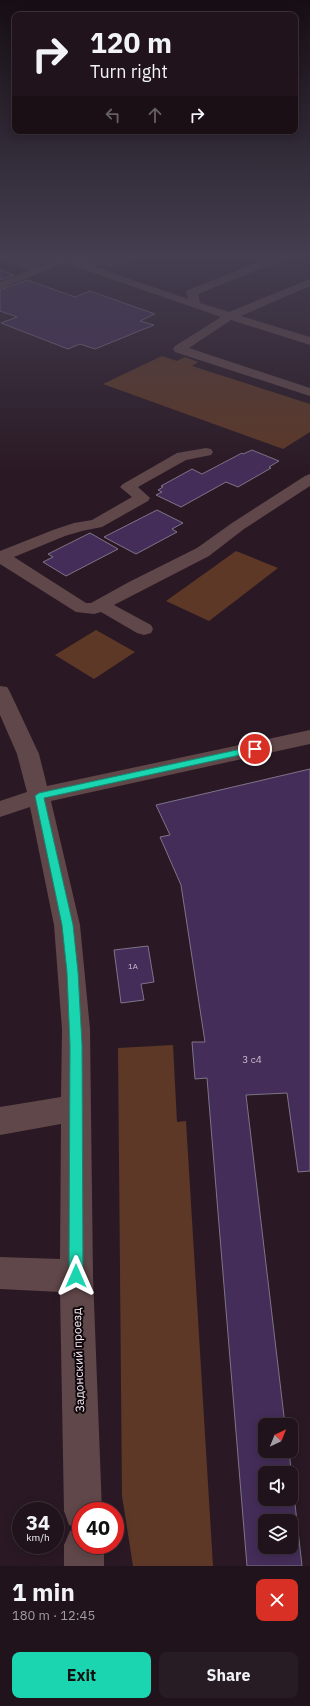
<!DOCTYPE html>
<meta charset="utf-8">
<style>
:root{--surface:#20131b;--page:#281c24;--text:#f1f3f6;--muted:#a29ea3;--line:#3d323a;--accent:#1bd5b1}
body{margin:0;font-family:"IBM Plex Sans",sans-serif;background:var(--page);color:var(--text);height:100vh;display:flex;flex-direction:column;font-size:15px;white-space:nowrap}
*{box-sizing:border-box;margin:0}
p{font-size:13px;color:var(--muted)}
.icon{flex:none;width:22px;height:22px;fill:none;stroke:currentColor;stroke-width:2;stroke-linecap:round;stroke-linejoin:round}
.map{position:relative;height:1566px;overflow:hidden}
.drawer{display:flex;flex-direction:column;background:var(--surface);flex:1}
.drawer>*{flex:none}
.hud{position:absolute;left:12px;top:12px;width:286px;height:122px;border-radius:8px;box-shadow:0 2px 10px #0003,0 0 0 1px var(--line);background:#20131b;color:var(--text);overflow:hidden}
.needle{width:26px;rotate:43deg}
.buttons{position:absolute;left:258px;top:1418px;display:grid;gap:8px}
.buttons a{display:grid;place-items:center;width:40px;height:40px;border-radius:8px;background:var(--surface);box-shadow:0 2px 10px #0003,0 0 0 1px var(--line);font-size:20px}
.speed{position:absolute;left:12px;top:1502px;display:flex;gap:8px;font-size:20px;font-weight:700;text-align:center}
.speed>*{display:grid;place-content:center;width:52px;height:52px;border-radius:50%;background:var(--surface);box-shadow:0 2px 10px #0003,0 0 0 1px var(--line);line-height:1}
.speed small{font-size:10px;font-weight:400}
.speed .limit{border:6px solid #d22;background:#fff;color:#111}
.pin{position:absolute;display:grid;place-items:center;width:34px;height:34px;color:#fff;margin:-17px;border:2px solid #fff;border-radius:50%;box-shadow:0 1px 4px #0007}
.me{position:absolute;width:44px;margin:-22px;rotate:0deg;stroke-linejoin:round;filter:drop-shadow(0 0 3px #0008)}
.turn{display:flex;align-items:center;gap:14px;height:84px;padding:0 12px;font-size:18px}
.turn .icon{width:52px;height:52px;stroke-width:2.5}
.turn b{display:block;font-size:28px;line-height:34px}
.lanes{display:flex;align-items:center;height:38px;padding:0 12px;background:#0003;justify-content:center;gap:20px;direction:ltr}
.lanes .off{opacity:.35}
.round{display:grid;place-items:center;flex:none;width:42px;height:42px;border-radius:8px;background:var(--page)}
.head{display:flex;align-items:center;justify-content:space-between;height:68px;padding:0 12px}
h1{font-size:24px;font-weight:800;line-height:30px}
.primary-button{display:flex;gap:8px;margin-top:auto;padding:8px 12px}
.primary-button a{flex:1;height:46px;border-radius:8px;background:var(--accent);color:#111;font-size:16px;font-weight:800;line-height:46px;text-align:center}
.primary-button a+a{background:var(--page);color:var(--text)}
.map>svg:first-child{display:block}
.green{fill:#5d3826}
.building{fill:#442d58;stroke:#7e7488;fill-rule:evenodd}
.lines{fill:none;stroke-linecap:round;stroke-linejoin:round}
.minor{fill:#604749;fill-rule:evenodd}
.route{fill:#1bd5b1;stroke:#128a73}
.labels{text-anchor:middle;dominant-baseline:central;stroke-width:4;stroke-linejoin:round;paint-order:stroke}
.number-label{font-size:8px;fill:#ccbccd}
.near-number-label{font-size:10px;fill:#ccbccd}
.near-street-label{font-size:12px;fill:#f9ecf4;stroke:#0e070b}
</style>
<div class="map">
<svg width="310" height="1566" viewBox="0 0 310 1566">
<rect width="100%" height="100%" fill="#2a1924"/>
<!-- green -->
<g class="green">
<path d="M10,255H38L52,260L38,264Z"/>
<path d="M162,356L177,361L185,357L198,362L192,366L310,404V432L283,449L103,384Z"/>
<path d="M236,551L278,568L209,621L166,601Z"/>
<path d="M96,630L135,652L94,679L55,655Z"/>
<path d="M173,1045L177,1122L186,1121L213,1566H133L122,1496L118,1048Z"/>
</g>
<!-- building -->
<g class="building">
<path d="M0,270L14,275L0,280Z"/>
<path d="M27,280L75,297L90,291L155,314L140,321L154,325L95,349L80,344L68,349L1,323L17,317L0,311V290Z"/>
<path d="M252,450L279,461L269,467L271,468L238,487L226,482L181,507L156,495L162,492L158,490L163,487L161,486L192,469L202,474L242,453L243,454Z"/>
<path d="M157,510L183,523L172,529L177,532L136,554L104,537Z"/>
<path d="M90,533L118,549L66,576L43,562L53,557L48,554Z"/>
<path d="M310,769V1171L298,1172L287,1093L246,1095L285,1425H265V1451H289L302,1566H247L207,1078L195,1079L192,1042H205L181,885L160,837L170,835L156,805ZM265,1473H291V1499H265ZM265,1521H291V1547H265Z"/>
<path d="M148,946L154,982L141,984L144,1000L121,1003L114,950Z"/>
</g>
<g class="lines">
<!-- minor -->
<g class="minor">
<path d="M0,255H5L39,266L55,260L46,255L113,260L126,255H141L140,257L114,266L89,265L188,299L186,292L188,290L276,255H291L290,257L198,294L200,303L229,312L310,279V286L241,316L310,337V345L231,320L189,348L310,388V396L175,352L173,349L175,346L221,317L65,263L0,289V282L30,270L0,260Z"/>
<path d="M206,448L211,449L213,452L211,455L186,460L138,487L150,498L148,501L102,527L82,531L65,536L14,557L86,603H91L129,582L197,548L232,523L305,476L310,474V486L244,529L209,556L114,605L151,625L153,629L151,633L144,635L137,633L101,612L94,614L76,612L0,564V551L53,530L74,523L92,520L132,497L120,487L123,484L177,453Z"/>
<path d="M0,686L7,687L10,692L39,754L47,786L310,730V744L51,801L80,925L90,1029L93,1276L102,1511H81V1545H104V1566H64V1545L70,1531L78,1528L69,1525L64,1511L60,1292L0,1289V1257L60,1259L61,1124L0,1135V1107L61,1097L62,1029L54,925L30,807L0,817V801L27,792L17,754L0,715Z"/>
</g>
</g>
<!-- sky -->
<linearGradient id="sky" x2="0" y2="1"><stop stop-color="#170e14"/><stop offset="0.54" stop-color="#443e50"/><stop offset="1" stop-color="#443e50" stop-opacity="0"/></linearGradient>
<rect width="310" height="474" fill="url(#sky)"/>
<!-- route -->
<path class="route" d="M255,746L259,749L258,751L44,798L73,925L78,972L82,1045L83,1276L81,1281L76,1283L71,1281L69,1276L70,1045L67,972L62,925L35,796L39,793Z"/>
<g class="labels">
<!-- number labels -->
<g class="number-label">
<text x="133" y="966">1А</text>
</g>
<!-- near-number labels -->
<g class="near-number-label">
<text x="252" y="1059">3 с4</text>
</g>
<!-- near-street labels -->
<g class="near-street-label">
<text transform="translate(78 1360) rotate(-92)">Задонский проезд</text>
</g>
</g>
</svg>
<div class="buttons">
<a><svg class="needle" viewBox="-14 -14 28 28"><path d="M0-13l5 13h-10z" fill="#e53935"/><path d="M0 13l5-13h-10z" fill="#a29ea3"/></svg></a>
<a><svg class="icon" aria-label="sound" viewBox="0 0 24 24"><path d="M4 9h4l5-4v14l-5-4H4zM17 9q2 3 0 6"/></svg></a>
<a><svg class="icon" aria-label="layers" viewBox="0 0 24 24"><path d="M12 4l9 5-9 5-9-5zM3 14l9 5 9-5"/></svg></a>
</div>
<div class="speed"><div>34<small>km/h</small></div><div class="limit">40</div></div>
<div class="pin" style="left:255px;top:749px;background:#d93025"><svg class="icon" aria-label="arrive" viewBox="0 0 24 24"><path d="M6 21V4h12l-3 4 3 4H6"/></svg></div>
<svg class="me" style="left:76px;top:1276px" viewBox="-20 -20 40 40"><path d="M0-17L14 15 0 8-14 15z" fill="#1bd5b1" stroke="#fff" stroke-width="4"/></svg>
<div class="hud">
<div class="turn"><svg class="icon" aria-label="right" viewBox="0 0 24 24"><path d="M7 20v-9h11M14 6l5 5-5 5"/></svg><div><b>120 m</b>Turn right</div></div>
<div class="lanes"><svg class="icon off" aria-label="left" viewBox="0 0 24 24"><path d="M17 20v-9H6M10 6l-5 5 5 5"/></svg><svg class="icon off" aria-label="ahead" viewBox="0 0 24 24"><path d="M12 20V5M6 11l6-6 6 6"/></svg><svg class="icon" aria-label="right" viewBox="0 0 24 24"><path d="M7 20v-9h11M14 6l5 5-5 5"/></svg></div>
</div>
</div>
<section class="drawer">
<div class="head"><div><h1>1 min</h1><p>180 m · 12:45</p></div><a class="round" style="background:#d93025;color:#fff"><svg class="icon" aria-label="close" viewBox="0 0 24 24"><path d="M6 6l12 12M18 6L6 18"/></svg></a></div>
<div class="primary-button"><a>Exit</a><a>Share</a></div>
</section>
